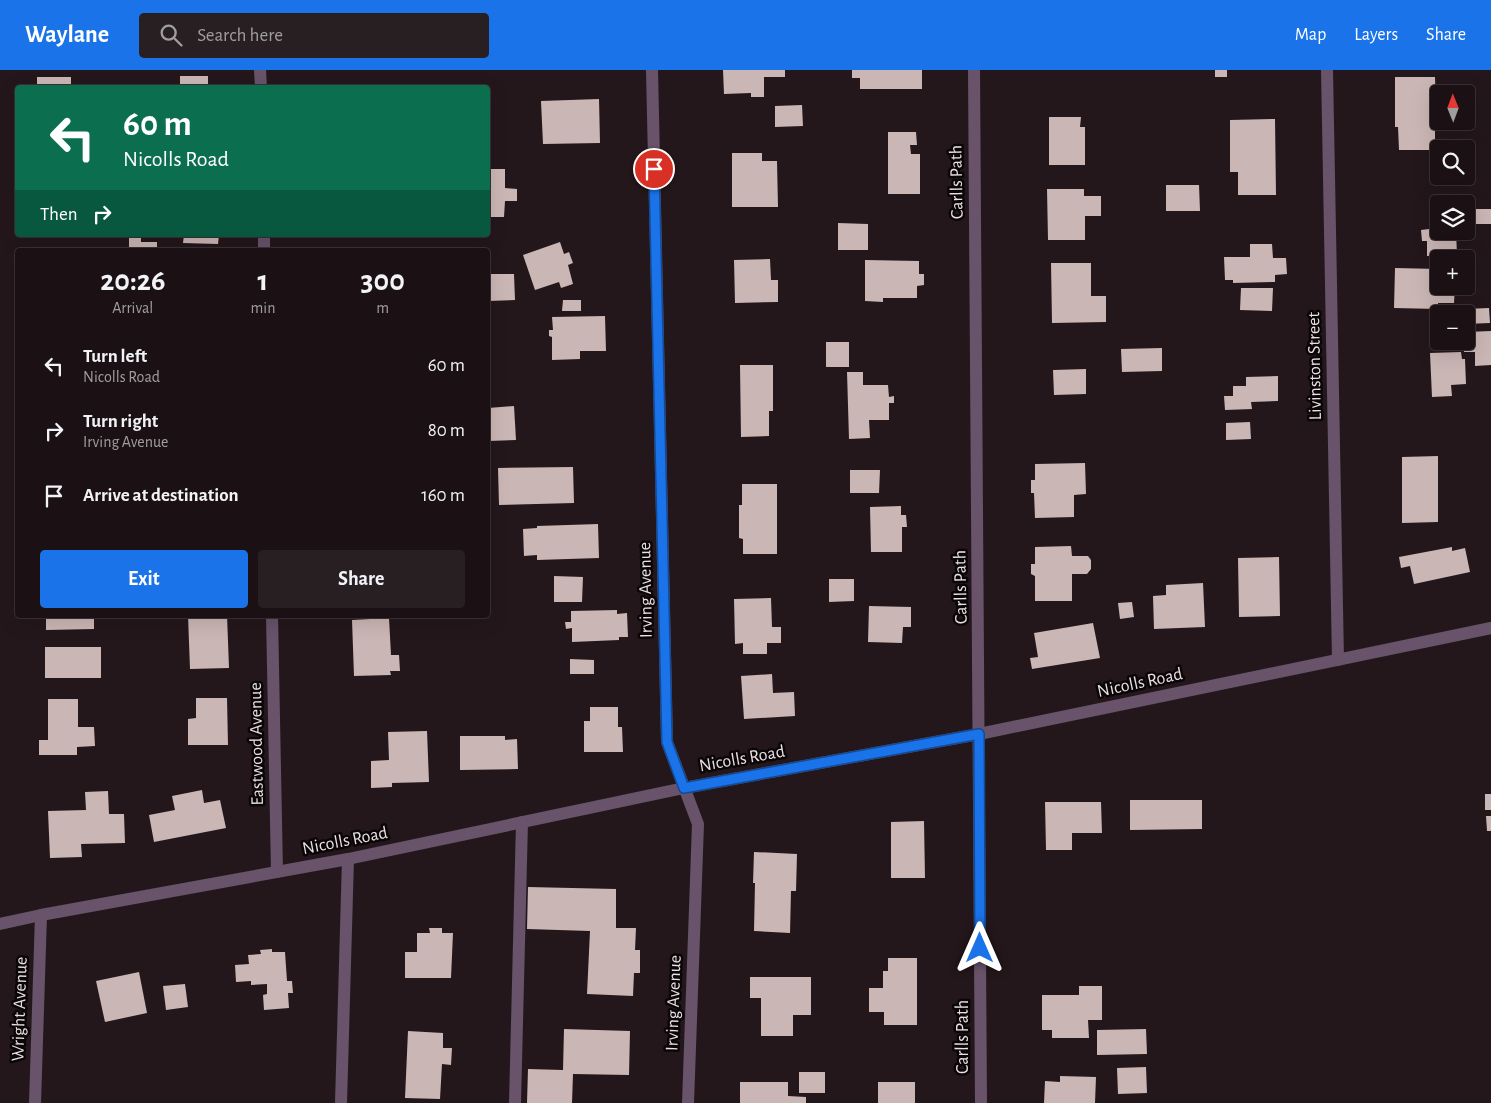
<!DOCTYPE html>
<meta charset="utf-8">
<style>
:root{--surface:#1b1115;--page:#281f22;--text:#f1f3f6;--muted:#a09da0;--line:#393134;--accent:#1a73e8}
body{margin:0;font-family:"Alegreya Sans",sans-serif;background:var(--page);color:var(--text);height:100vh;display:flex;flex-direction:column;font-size:19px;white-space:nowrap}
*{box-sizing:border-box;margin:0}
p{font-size:16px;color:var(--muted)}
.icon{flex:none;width:28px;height:28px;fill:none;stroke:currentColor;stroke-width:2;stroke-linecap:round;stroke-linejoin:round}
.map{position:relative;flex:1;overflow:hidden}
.details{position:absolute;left:15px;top:178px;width:475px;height:370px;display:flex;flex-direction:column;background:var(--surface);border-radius:5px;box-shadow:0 5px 20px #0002,0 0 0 1px var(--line)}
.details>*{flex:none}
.hud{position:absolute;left:15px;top:15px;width:475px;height:152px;border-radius:5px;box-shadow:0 5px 20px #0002,0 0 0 1px var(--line);background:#0b6e4f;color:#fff;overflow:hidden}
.needle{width:32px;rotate:359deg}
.fabs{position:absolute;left:1430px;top:15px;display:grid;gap:10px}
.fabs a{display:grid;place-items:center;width:45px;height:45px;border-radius:5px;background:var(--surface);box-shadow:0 5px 20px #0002,0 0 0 1px var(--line);font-size:25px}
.pin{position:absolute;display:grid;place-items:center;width:42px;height:42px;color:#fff;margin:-21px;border:2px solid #fff;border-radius:50%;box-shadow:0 1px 5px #0007}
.me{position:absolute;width:55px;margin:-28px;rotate:0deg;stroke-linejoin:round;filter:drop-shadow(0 0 4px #0008)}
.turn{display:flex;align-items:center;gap:18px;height:105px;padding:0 25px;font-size:22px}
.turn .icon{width:65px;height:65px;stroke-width:2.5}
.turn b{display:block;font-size:35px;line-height:42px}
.then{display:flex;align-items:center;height:48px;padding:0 25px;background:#0003;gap:10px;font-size:19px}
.eta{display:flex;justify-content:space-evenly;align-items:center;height:85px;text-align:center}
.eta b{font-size:30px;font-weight:600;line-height:35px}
.button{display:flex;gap:10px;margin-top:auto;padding:10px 25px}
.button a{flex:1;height:58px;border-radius:5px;background:var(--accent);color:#fff;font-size:20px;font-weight:600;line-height:58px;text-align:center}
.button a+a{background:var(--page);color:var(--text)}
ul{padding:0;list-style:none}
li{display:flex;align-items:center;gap:15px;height:65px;padding:0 25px}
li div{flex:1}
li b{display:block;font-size:19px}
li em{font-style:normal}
header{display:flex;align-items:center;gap:30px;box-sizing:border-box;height:70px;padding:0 25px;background:var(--accent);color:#fff}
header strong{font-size:24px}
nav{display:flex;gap:28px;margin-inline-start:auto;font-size:18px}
.search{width:350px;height:45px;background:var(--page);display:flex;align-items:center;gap:12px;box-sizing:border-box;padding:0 18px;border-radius:5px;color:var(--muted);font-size:19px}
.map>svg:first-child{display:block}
.building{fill:#cab6b5}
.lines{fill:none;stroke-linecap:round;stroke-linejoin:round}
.minor{stroke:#68536a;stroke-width:12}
.route-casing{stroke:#114b97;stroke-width:12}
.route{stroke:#1a73e8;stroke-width:9}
.labels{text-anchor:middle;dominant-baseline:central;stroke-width:5;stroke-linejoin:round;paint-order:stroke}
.street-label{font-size:18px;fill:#eae0e4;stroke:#0a0507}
</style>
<header>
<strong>Waylane</strong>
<div class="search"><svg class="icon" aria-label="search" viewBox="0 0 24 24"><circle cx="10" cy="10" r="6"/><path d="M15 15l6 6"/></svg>Search here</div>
<nav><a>Map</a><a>Layers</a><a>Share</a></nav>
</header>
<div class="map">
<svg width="1491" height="1033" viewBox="0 0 1491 1033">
<rect width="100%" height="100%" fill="#24171c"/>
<!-- building -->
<g class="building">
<path d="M723,0H785V7H764V27H751V23L724,24Z"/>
<path d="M852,0H922V19H860V8H852Z"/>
<rect x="1215" y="0" width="12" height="7"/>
<rect x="180" y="6" width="28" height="12"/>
<rect x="37" y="7" width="34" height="11"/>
<path d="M1395,7H1435L1436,41H1439V51H1446V56L1435,57V80H1399L1398,57H1395Z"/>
<path d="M599,29L600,73L543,74L541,31Z"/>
<path d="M802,35L803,56L775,57V36Z"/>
<path d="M1049,47H1081L1080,57H1085V95H1049Z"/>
<path d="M1275,49L1276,125H1238V102H1230V50Z"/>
<path d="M888,62H916L917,75H910L911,84H920V124H888Z"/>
<path d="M732,83H762V91H777L778,137H732Z"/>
<path d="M488,99H505V118L517,119V131H505L504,147H488Z"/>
<path d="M1166,115H1199L1200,141H1166Z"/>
<path d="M1047,119H1084V126H1101V146H1085V170H1048Z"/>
<rect x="1468" y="139" width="23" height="15"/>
<path d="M1439,146V161H1456L1457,185L1427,186V171H1422L1421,160L1429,159V147Z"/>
<path d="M838,153L868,154V180H838Z"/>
<path d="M129,165H141V172H157V180H129Z"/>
<path d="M184,165H219L218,174L183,173Z"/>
<path d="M560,172L564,184L569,182L573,193L568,195L573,214L561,218L559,212L535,220L523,185Z"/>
<path d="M1250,174H1272L1273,188H1286L1287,204L1275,205V212L1233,213V210H1225L1224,187H1250Z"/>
<path d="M770,189L771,210H778V232L735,233L734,190Z"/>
<path d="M865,190L919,191V204H924V215L917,216V228H883V232L865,231Z"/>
<path d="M1051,193H1091V226H1106V252L1052,253Z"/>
<path d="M1395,198L1439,199V216H1455L1454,233H1438V239L1394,238Z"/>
<path d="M488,204H514L515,230L488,231Z"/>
<path d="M1241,218H1273L1272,241L1240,240Z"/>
<path d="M563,230H581V241H562Z"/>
<path d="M1489,238L1490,253L1466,254L1465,239Z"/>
<path d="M605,246L606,281H580V289L552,290V267L549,266V260H553L552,247Z"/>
<path d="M1491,261V295L1475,296V282H1464L1463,271H1466V262Z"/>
<rect x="826" y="272" width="23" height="25"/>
<path d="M1162,278V301L1122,302L1121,279Z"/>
<path d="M1461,282L1462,289H1465L1466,314L1451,315L1452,326L1432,327L1430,283Z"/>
<path d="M740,295H773V341H769V366L741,367Z"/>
<path d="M1086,299V324L1054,325L1053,300Z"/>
<path d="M847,302H863V315H888L889,327L894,326V333H889V350H869L870,368L849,369Z"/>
<path d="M1278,306V331L1251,332L1252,339L1225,340L1224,326H1233V316H1246V307Z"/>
<path d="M514,336L516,370L488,371V338Z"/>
<path d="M1250,352L1251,369L1226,370V353Z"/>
<path d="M1438,386V452L1402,453V387Z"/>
<path d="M1085,393L1086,424L1074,425V447L1035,448L1034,423H1031V410H1035V394Z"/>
<path d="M573,397L574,433L499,435L498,398Z"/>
<path d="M850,400H880L879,423H850Z"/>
<path d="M742,414H777V484H743V469L739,468V435H742Z"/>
<path d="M901,436V445H906L907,457H902V482H871L870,437Z"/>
<path d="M598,454L599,488L537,490V485L524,486L523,459L537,458V456Z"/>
<path d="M1071,476L1072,486H1088L1091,490V499L1087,504H1072V531H1035V506L1031,504V494H1035V477Z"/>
<path d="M1452,477V481L1465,478L1470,502L1414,514L1410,496L1401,498L1399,487Z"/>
<path d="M1279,487L1280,546L1239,547L1238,488Z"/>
<path d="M554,506L583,507L582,532H554Z"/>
<path d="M829,509H854V531L829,532Z"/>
<path d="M1203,513L1205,557L1154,559L1153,526L1166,525V515Z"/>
<path d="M771,528L772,557H781V573H767V584H743V573L735,574L734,529Z"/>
<path d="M1132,532L1134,547L1120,549L1118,533Z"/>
<path d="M869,536L911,537V557H903L902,573L868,572Z"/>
<path d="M617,540V544L627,543L628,567H619V570L572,572V558L566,559L565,552H571V541Z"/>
<path d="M46,545H94V559L46,560Z"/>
<path d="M188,545H227L229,598L190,599Z"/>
<path d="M389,548L391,585H399L400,601H390L391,605L354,606L352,550Z"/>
<path d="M1093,553L1100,588L1032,599L1030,588L1038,587L1034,563Z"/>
<rect x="45" y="577" width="56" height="31"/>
<path d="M570,589L594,590V604H570Z"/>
<path d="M772,604L773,623L794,622L795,646L744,649L741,606Z"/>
<path d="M196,628H227L228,675H188V649L196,648Z"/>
<path d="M48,629H78V657H94L95,676L77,677V685H39V670H48Z"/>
<path d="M590,637H618V657H622L623,682H584V651H590Z"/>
<path d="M427,661L429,712L392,713V717L371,718V691L389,690L388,662Z"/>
<path d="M460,666H505V670L517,669L518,699L460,700Z"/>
<path d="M202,720L204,733L220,730L226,758L154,772L149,745L175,740L172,726Z"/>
<path d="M108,721L109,744H124L125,773L81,774L82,787L50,788L48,741L86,740L85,722Z"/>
<rect x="1485" y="724" width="6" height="16"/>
<path d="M1130,730H1202V759L1130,760Z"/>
<path d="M1045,732H1101L1102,763H1072V780H1046Z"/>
<path d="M1486,746H1491V761H1487Z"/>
<path d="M924,751L925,808H891V752Z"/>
<path d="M754,782L797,784L796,821H791L790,863L754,861L755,813H753Z"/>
<path d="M528,817L616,819V858H636L635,880H640V903H634L633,926L587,924L590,861L527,859Z"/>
<path d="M429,858H442V863H453L451,908H405V882H417V863H430Z"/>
<path d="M272,879V882H285L287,911H292L293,923H288L289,938L264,940L263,925L267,924V914L251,915V911L236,912L235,895L249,894L248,885L261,884L260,880Z"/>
<path d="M888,888H917V955H884V942H869V918H883V901H888Z"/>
<path d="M139,902L147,943L105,952L96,911Z"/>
<path d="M750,907H811V945H793V966H761V928H750Z"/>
<path d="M185,914L188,937L166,940L163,916Z"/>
<path d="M1079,916H1102V950H1088L1089,968H1052V960H1042V925H1079Z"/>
<path d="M564,959L630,961L629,1005L573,1004L572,1033H527L528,999L563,1000Z"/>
<path d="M1146,959L1147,984L1097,985V960Z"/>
<path d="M408,961L443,963V978H452L451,995L442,994L440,1029L405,1028Z"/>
<path d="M1146,997L1147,1023L1118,1024L1117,998Z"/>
<rect x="799" y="1002" width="26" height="21"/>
<path d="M1060,1006L1096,1007L1095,1033H1044L1045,1011L1060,1012Z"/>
<path d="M740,1012H788V1026L806,1027V1033H740Z"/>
<rect x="878" y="1012" width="37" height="21"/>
</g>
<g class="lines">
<!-- minor -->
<g class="minor">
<path d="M260,0L261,18"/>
<path d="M652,0L667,672L698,754L688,1033"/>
<path d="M974,0L981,1033"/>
<path d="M1327,0L1338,590"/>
<path d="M264,165V180"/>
<path d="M272,545L277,802"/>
<path d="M0,854L41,845L348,789L684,718L979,664L1491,558"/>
<path d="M35,1033L41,845"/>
<path d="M341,1033L348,789"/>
<path d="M515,1033L522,752"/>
</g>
</g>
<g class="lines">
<defs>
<path id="route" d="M654,99L667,672L684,718L979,664L980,878"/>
</defs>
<!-- route casing -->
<use href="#route" class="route-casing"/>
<!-- route -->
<use href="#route" class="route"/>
</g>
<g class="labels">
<!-- street labels -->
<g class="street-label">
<text transform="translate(957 112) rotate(-91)">Carlls Path</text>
<text transform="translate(1315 296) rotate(-91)">Livinston Street</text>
<text transform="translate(961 517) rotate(-91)">Carlls Path</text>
<text transform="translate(646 520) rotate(-91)">Irving Avenue</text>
<text transform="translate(1140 613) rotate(-12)">Nicolls Road</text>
<text transform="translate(257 674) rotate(-91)">Eastwood Avenue</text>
<text transform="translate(742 689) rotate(-10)">Nicolls Road</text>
<text transform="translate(345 771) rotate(-11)">Nicolls Road</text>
<text transform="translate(674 933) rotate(-88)">Irving Avenue</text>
<text transform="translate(20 939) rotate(-88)">Wright Avenue</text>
<text transform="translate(963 967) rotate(-90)">Carlls Path</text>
</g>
</g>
</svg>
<div class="fabs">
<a><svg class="needle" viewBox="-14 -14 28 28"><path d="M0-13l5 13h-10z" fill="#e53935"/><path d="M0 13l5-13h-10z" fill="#a09da0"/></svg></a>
<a><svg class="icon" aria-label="search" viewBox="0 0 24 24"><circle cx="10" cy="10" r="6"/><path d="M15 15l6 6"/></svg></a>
<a><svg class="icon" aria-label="layers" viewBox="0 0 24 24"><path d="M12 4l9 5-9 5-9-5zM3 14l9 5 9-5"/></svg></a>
<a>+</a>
<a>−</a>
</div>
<div class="pin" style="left:654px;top:99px;background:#d93025"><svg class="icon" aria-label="arrive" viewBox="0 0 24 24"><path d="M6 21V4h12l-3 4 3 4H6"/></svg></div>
<svg class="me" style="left:980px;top:878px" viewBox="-20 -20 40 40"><path d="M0-17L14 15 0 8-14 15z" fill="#1a73e8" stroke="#fff" stroke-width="4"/></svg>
<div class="hud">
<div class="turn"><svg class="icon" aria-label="left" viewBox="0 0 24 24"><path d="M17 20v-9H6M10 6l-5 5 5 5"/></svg><div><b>60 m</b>Nicolls Road</div></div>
<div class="then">Then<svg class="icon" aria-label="right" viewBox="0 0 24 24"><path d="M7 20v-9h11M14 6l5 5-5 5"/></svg></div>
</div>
<section class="details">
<div class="eta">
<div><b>20:26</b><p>Arrival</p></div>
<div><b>1</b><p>min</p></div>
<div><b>300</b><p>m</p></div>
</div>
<ul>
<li><svg class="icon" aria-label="left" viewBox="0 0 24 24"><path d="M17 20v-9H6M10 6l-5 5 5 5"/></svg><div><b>Turn left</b><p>Nicolls Road</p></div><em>60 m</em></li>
<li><svg class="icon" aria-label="right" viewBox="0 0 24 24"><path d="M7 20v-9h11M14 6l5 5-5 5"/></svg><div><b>Turn right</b><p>Irving Avenue</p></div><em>80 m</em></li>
<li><svg class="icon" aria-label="arrive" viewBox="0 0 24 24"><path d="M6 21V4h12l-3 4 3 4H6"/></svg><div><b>Arrive at destination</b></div><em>160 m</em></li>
</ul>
<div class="button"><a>Exit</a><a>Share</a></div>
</section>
</div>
